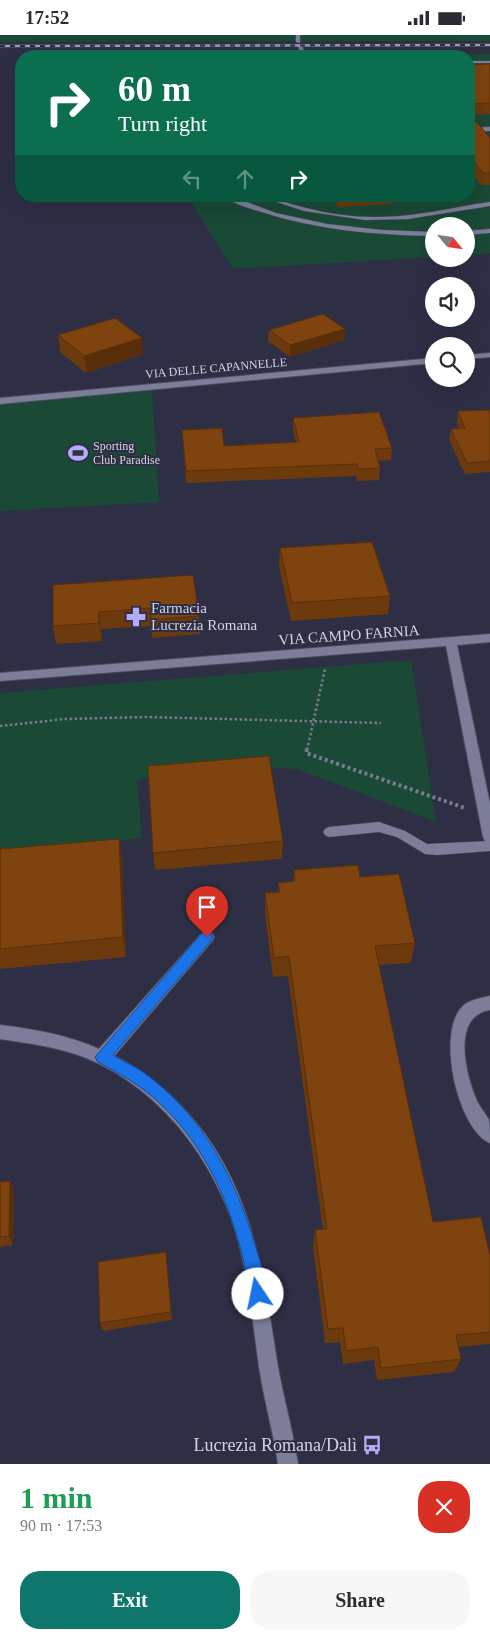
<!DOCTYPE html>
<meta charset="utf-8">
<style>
:root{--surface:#fff;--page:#f7f7f7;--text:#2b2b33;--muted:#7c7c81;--accent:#0f766e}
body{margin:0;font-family:Georgia,serif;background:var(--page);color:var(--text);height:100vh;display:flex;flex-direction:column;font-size:19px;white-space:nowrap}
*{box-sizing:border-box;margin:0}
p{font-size:16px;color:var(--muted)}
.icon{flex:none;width:28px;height:28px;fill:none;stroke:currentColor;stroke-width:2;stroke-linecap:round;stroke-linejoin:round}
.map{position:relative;height:1429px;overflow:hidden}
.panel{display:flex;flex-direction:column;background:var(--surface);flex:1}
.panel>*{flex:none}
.top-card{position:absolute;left:15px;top:15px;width:460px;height:152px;border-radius:20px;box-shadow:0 5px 20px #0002;background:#0b6e4f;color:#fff;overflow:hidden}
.needle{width:32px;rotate:119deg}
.controls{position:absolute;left:425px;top:182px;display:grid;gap:10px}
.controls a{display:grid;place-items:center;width:50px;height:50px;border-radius:50%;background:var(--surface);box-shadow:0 5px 20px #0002;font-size:25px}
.pin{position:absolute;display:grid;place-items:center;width:42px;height:42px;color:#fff;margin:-51px -21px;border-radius:50% 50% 50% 0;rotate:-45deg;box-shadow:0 0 5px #0007}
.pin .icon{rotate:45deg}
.me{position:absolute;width:55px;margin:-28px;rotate:349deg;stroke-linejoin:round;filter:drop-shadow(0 0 4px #0008)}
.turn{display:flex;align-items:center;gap:18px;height:105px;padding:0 20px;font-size:22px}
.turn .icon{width:65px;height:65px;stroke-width:2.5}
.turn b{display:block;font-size:35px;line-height:42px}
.lanes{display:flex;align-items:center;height:48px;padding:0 20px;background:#0003;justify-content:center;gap:25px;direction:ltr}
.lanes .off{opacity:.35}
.round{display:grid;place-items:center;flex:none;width:52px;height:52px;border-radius:20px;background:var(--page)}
.head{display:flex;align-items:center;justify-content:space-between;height:85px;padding:0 20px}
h1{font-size:30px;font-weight:800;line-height:38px;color:#1e9e55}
.action{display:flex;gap:10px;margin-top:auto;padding:10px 20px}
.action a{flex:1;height:58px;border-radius:20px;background:var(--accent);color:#fff;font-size:20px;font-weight:800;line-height:58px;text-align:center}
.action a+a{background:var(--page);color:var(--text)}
.status{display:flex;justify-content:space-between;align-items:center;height:35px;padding:0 25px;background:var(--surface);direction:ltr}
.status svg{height:14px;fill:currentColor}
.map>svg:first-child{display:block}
.green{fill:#1a4936}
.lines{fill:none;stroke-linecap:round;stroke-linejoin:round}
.service-casing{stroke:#4b4b5e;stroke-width:1}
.minor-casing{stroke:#4b4b5e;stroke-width:2}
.path-far1{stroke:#7a7b8e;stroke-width:2.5;stroke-dasharray:2.5 2.5;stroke-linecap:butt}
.path{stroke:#7a7b8e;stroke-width:4;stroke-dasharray:3 3;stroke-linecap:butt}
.service{fill:#7c7d98;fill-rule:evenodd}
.minor{fill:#7c7d98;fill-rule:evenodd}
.rail-casing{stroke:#9d9eb0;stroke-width:2.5}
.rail{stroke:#2e2e45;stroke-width:2;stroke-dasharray:5;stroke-linecap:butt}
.wall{fill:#6c3a0d}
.shaded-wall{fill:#582f0a}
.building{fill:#7e430f;stroke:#582f0a}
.route{fill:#1a73e8;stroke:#114b97}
.labels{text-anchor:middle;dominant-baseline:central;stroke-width:4;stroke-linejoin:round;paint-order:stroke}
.far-street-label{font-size:12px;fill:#d2d3e2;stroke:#2e2e45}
.far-poi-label{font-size:12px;fill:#d2d3e2;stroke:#2e2e45;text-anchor:start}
.poi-label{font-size:15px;fill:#d2d3e2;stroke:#2e2e45;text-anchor:start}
.street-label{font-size:15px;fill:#d2d3e2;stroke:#2e2e45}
.near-poi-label{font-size:18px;fill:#d2d3e2;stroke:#2e2e45;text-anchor:end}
</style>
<div class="status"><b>17:52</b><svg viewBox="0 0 49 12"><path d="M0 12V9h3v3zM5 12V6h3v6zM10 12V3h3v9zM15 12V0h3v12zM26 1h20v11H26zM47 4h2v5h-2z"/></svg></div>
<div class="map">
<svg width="490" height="1429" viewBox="0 0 490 1429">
<rect width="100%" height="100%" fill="#2e2e45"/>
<!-- green -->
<g class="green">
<path d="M0,0H490V6L0,7Z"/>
<path d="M96,16L490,19V218L466,220V191H434V222L233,234L187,161H469V21H99Z"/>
<path d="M152,356L159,467L0,476V369Z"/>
<path d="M411,625L436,787L297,734L215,730L165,738L137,746L142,803L0,817V658Z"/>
</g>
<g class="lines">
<defs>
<g id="service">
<path d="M296,0H300V8L296,7Z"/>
<path d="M298,11H302L306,21H302Z"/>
<rect x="469" y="26" width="21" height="2"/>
<path d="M490,92V96L469,97V93Z"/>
<path d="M222,161H231L276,178L327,189L382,195L434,197V201C376,200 317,195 262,177C248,173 234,169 222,161Z"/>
<path d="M258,161H267C303,174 342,183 380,182C417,182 453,172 490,167V171L408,184L365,185L304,176Z"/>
<path d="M490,194V198L466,200V196Z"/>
<path d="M379,787L405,796L427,809L490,806V816L437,820L425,819L397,802L379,797L329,802L325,800L323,797L325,794L329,792Z"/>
</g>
<g id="minor">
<path d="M490,318V322L466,324V320Z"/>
<path d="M434,323V328L0,369V363Z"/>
<path d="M490,599V607L457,610L490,769V807L485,806L483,802L446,611L0,646V638Z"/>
<path d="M207,896L212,898L214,902L212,906L114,1021C134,1030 153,1045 170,1060C250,1133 262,1231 278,1332C284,1365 293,1396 298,1429H278C273,1396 264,1365 259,1332C252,1283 248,1231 231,1183C205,1112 151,1046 78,1020C52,1011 27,1008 0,1004V990C34,994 68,1000 99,1014L202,898Z"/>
<path d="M490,961V975C450,981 466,1043 478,1068C481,1074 486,1079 489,1085C490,1091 490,1101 490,1108C458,1095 436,999 462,972C468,965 481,963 490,961Z"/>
</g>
</defs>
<!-- service casing -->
<use href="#service" class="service-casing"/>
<!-- minor casing -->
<use href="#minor" class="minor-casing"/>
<!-- path-far1 -->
<g class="path-far1">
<path d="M0,691L65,684L146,682L381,688"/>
<path d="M307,715L325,634"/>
</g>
<!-- path -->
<path class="path" d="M307,714L306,718L465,773"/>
<!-- service -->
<use href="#service" class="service"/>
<!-- minor -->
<use href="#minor" class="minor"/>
<defs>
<path id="rail" d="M0,11L490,10"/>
</defs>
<!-- rail casing -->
<use href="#rail" class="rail-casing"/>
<!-- rail -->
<use href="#rail" class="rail"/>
</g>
<!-- wall -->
<g class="wall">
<path d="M490,29V79L471,80L470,87L490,103V150H481L469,134V30Z"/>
<path d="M333,161H393L392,169L338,172Z"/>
<path d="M269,295L344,305L290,322L268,306Z"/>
<path d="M58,300L143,319L86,338L60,317Z"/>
<path d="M490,375V437L465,439L449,405L451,394H459L457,387L458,376Z"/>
<path d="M293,383L392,413L391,425L378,426L380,433L379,445L357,446L356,441L186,448L182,395L224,411L296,407L293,395Z"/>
<path d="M280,513L390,561L388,579L291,586L279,531Z"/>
<path d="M53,550L199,581L200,599L152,603L151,591L101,594L102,606L56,609L53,591Z"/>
<path d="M119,804L122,825L126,922L0,934V814Z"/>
<path d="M283,806L282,824L155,835L153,818Z"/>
<path d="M294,835L360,842L415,908L411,928L379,930L433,1187L490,1220V1309L458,1312L461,1324L454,1337L377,1345L374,1325L343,1329L340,1307L325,1308L313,1211L315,1195H323L288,941L273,942L265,878V858L278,857V848L293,847Z"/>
<path d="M10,1146L14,1156L13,1210L0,1212V1147Z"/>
<path d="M166,1217L172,1285L103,1296L100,1288Z"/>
</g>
<!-- shaded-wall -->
<g class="shaded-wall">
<path d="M345,294L344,305L290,322V310Z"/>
<path d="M142,303L143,319L86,338L84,321Z"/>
<path d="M99,577L101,594L102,606L99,588Z"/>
<path d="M119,804L122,825L126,922L123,902Z"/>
<path d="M10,1146L14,1156L13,1210L9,1201Z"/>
</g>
<!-- building -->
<g class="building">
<path d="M490,29V68L469,69V30Z"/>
<path d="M469,83V87H477L490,103V138H483L469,120Z"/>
<path d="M323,279L345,294L290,310L269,295Z"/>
<path d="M115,283L142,303L84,321L58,300Z"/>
<path d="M490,375V426L467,428L451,394L465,393L458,376Z"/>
<path d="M379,377L392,413L375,414L380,433L358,434L357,429L186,436L182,395L222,393L224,411L299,407L293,383Z"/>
<path d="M372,507L390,561L292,568L280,513Z"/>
<path d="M193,540L199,581L151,585L150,573L99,577V588L53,591V550Z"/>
<path d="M269,721L283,806L153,818L148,731Z"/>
<path d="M119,804L123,902L0,914V814Z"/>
<path d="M358,830L360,842L399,839L415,908L375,911L433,1187L481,1182L490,1220V1297L456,1300L461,1324L381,1333L378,1312L346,1316L343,1293L328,1294L315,1195L327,1194L289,921L274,923L265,858L280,857L278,848L295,846L294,835Z"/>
<path d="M10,1146L9,1201L0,1202V1147Z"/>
<path d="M166,1217L171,1277L100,1288L98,1227Z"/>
</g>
<!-- route -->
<path class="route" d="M207,896L211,898L213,902L211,906L113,1020C123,1026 134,1031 143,1037C203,1080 236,1144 256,1213C260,1227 270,1251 264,1265L258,1268L252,1265C247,1253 246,1240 244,1228C241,1213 236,1198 231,1183C214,1131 179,1076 131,1046C120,1039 109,1033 98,1027L95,1022L202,898Z"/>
<!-- icons -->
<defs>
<symbol id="stadium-bare" viewBox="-9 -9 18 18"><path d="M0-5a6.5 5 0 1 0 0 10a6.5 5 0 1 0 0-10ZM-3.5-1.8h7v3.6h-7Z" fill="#b4acf9" stroke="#2e2e45" stroke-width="2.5" paint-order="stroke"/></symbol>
<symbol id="pharmacy-bare" viewBox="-9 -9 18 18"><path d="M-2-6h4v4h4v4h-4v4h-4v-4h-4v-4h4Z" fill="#b4acf9" stroke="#2e2e45" stroke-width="2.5" paint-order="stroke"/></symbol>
<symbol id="bus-bare" viewBox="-9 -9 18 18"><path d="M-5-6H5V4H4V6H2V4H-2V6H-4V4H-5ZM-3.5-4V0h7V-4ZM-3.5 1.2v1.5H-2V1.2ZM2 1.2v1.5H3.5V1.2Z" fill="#b4acf9" stroke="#2e2e45" stroke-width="2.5" paint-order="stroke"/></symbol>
</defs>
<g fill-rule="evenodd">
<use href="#stadium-bare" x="64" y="404" width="28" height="28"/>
<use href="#pharmacy-bare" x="122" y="568" width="28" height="28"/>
<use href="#bus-bare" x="358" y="1396" width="28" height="28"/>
</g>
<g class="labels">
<!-- far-street labels -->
<g class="far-street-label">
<text transform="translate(216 333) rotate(-5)">VIA DELLE CAPANNELLE</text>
</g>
<!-- far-poi labels -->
<g class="far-poi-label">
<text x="93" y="411">Sporting<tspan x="93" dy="14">Club Paradise</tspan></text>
</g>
<!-- poi labels -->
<g class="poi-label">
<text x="151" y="573">Farmacia<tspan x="151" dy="17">Lucrezia Romana</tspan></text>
</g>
<!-- street labels -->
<g class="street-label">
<text transform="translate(349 600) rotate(-4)">VIA CAMPO FARNIA</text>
</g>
<!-- near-poi labels -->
<g class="near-poi-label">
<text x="357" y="1410">Lucrezia Romana/Dalì</text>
</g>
</g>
</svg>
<div class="controls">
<a><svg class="needle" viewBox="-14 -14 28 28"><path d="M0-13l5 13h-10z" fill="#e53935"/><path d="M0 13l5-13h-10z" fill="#7c7c81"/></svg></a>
<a><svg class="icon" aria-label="sound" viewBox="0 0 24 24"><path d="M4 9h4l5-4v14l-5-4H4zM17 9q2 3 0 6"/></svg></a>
<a><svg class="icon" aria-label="search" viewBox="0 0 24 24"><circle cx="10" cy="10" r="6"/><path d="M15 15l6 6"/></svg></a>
</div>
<div class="pin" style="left:207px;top:902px;background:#d93025"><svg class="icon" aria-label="arrive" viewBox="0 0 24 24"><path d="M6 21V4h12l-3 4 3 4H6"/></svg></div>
<svg class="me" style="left:258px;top:1259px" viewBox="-20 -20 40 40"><circle r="19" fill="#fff"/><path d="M0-13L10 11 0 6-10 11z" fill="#1a73e8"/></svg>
<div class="top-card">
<div class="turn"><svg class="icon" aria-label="right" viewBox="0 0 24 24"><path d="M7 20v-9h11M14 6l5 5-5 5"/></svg><div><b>60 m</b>Turn right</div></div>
<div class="lanes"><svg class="icon off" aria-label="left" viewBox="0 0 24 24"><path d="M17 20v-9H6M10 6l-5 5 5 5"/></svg><svg class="icon off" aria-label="ahead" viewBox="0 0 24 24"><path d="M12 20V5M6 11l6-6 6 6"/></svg><svg class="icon" aria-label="right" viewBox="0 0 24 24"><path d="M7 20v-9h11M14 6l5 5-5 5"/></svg></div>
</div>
</div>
<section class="panel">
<div class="head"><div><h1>1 min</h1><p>90 m · 17:53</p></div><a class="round" style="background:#d93025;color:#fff"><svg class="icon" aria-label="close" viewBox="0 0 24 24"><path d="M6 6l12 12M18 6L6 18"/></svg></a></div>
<div class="action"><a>Exit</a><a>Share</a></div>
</section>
